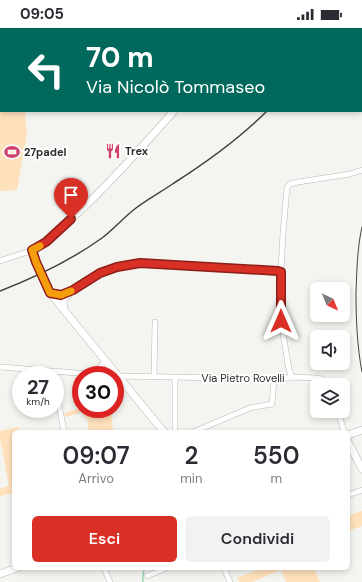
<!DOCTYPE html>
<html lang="it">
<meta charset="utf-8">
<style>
:root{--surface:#fff;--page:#f2f2f3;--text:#2b2b33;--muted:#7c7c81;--accent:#d93025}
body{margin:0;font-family:"DM Sans",sans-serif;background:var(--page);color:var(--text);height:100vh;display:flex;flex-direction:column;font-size:15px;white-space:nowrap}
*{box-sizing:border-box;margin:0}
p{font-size:13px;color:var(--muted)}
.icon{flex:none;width:22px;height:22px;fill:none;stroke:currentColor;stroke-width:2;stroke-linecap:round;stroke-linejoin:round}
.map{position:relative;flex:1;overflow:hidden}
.drawer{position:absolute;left:12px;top:402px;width:338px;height:140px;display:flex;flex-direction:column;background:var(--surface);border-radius:6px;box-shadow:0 2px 6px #0003}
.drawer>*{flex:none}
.top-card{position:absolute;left:0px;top:0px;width:362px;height:84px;box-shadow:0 2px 6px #0003;background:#00695c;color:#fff;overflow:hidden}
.needle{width:26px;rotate:137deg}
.buttons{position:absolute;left:310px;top:254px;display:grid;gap:8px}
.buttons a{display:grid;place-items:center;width:40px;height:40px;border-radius:6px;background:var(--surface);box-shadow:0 2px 6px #0003;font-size:20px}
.speed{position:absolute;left:12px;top:338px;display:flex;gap:8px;font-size:20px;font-weight:700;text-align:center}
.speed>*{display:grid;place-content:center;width:52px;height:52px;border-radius:50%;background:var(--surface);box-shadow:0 2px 6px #0003;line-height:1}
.speed small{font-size:10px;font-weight:400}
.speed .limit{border:6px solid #d22;background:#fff;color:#111}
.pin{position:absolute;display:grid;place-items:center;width:34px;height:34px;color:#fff;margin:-41px -17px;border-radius:50% 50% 50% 0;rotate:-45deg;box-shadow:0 0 4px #0007}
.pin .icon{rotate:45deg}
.me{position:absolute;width:44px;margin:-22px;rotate:0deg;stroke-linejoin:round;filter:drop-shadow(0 0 3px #0008)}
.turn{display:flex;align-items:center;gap:14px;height:84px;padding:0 20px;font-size:18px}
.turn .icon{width:52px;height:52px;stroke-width:2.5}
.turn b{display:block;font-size:28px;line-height:34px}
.eta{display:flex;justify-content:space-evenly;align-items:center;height:68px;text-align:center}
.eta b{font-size:24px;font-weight:600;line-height:28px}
.cta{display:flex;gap:8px;margin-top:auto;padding:8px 20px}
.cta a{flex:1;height:46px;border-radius:6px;background:var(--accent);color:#fff;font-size:16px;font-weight:600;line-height:46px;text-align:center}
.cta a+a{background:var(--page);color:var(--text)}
.status{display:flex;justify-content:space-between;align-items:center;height:28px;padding:0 20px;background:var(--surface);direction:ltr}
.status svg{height:11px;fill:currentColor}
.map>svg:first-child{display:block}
.green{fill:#ffe1bc}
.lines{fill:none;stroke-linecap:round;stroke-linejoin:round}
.stream{stroke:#9bd9b4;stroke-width:1.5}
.street-casing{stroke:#b8b9b5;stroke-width:6}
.secondary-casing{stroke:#b8b9b5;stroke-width:8}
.street{stroke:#fff;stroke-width:5}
.secondary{stroke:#fff;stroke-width:7}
.tram{stroke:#434442;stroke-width:1}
.rail{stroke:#434442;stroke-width:1.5}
.secondary-bridge-casing{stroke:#b8b9b5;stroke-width:8;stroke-linecap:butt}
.secondary-bridge{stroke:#fff;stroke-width:7}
.route-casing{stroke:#8d1f18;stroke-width:10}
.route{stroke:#d93025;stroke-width:7}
.slow{stroke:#f59e0b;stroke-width:7}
.labels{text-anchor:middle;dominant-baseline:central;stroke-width:4;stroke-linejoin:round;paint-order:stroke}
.poi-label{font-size:11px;font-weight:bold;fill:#2d2e2c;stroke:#fff;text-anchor:start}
.street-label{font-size:11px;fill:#2d2e2c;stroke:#fff}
</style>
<div class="status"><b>09:05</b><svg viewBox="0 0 49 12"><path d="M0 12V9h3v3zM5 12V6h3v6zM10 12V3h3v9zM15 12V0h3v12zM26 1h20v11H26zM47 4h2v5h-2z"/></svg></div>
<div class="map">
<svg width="362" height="554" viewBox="0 0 362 554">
<rect width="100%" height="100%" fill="#f4f4f0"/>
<!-- green -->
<g class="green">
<path d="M0,0H6V1H1V73H0Z"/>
<path d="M0,76H1V83H25L27,106L17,162L0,163Z"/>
<path d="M81,380V381H111L113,404H89L87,390L84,389L83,384L65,389L64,385Z"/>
<path d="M18,399L20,404H14V465L0,468V460L9,458L0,411V403Z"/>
<path d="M348,482L350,487L362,483V498L348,503Z"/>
<path d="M263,540H314L320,554H286L281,542L252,554H239L237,550Z"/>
</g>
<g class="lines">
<!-- stream -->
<g class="stream">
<path d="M273,403V404"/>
<path d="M143,554C142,549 144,545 144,540"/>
</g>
<defs>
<g id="street">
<path d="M0,233L33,222"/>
<path d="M50,265L61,267L73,262L100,245L117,239L140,235L278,243L281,244"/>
<path d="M65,282L64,273L73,262"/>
<path d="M0,339L90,346L107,345L114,344"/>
<path d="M91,345L101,338L105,333"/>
<path d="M117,348L226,350L274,352L292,349L316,350L322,351L327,354L329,357"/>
<path d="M154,349L155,294"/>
<path d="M292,349L289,342L281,293V244L283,205L287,160L290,156L298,154L350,146L362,142"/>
<path d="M55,354L64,404"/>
<path d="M338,383L344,404"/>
<path d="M175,404V350"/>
<path d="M193,404L250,380L272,376L274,352"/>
<path d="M348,467L362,462"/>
<path d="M104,540L110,554"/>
<path d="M224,540L230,554"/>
<path d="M147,548L167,540"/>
</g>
<g id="secondary">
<path d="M243,1L244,0"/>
<path d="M35,234L33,222C50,212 65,197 80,183C113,152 144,117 174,83"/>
<path d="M44,253L50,265L164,404"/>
<path d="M348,407L362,402"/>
<path d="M348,414L362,441"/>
<path d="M0,546L17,540"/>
</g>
</defs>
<!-- street casing -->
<use href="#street" class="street-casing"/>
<!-- secondary casing -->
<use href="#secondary" class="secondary-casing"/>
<!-- street -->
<use href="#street" class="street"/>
<!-- secondary -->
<use href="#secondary" class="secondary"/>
<!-- tram -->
<path class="tram" d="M362,199C357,221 357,242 356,264C356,291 357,318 362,344"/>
<!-- rail -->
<g class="rail">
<path d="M338,1V0"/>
<path d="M347,1L348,0"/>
<path d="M0,263C36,249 70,233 102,210C114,201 124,189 136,180C148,171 161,164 174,155C207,134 239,111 267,83"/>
</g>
<defs>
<path id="secondary-bridge" d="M35,234L44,253"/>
</defs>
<!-- secondary-bridge casing -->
<use href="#secondary-bridge" class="secondary-bridge-casing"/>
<!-- secondary-bridge -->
<use href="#secondary-bridge" class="secondary-bridge"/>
</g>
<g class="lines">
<defs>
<path id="route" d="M71,191L46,214L32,222L36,234L50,265L61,267L73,262L100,245L117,239L140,235L278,243L281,244V293"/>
</defs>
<!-- route casing -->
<use href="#route" class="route-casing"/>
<!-- route -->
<use href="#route" class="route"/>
<!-- slow -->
<path class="slow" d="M40,218L32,222L36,234L50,265L61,267L71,263"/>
</g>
<!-- icons -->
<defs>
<symbol id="restaurant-bare" viewBox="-9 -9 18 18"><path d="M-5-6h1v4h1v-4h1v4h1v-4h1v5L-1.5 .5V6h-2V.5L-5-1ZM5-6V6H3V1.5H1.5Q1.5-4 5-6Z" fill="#d1426b" stroke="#fff" stroke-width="2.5" paint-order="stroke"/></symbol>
<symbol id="stadium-bare" viewBox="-9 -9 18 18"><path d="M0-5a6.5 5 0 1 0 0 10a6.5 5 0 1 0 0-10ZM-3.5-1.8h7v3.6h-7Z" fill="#d1426b" stroke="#fff" stroke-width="2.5" paint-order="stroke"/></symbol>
</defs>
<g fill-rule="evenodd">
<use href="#restaurant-bare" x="102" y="112" width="22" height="22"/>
<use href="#stadium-bare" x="1" y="113" width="22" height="22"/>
</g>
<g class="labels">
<!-- poi labels -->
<g class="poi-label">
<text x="125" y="123">Trex</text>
<text x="24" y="124">27padel</text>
</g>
<!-- street labels -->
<g class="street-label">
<text x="243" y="350">Via Pietro Rovelli</text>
</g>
</g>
</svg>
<div class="buttons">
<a><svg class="needle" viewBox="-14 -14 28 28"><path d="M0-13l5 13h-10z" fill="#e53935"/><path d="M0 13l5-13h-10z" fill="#7c7c81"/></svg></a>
<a><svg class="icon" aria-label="sound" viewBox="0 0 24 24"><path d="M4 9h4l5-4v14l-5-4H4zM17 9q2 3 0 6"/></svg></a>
<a><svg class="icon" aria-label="layers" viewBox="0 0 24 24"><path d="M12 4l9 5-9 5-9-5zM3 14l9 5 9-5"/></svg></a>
</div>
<div class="speed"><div>27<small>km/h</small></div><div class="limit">30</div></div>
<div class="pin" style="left:71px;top:191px;background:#d93025"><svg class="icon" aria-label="arrive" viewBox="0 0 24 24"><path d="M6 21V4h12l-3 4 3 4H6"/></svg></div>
<svg class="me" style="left:281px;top:293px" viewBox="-20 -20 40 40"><path d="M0-17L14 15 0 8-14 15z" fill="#d93025" stroke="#fff" stroke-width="4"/></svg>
<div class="top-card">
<div class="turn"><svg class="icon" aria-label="left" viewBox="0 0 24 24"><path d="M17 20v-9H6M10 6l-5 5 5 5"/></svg><div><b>70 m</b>Via Nicolò Tommaseo</div></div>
</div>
<section class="drawer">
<div class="eta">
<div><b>09:07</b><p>Arrivo</p></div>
<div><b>2</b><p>min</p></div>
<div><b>550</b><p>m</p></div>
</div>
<div class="cta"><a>Esci</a><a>Condividi</a></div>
</section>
</div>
